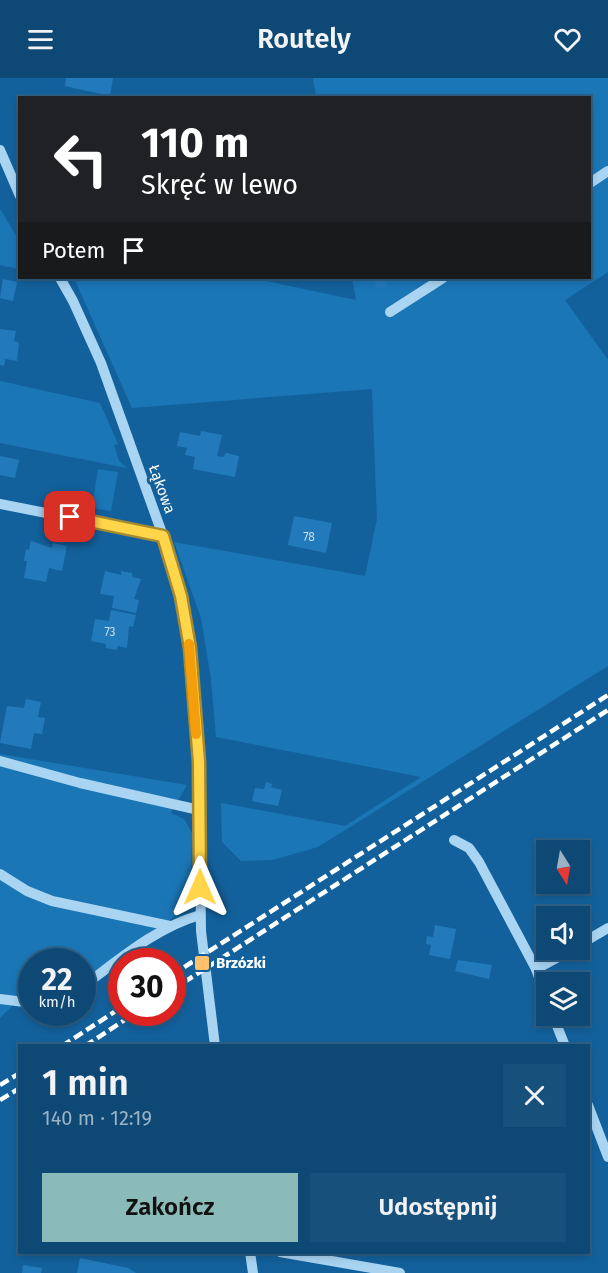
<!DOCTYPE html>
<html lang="pl">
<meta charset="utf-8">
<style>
:root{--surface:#0e4975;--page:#17507a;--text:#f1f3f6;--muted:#9bb2c5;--line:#2e6187;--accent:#8bbbb9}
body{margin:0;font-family:"Fira Sans",sans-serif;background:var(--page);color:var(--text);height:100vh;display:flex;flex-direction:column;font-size:22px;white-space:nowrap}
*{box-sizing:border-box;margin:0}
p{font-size:20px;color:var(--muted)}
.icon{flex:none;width:33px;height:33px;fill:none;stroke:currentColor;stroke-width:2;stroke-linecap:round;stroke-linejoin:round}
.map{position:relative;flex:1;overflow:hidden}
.details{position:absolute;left:18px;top:966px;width:572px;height:210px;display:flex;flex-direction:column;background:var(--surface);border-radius:0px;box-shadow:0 3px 9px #0003,0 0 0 2px var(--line)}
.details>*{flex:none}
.hud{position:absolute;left:18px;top:18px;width:573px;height:183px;border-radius:0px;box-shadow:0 3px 9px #0003,0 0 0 2px var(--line);background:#202124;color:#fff;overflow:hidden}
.needle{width:39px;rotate:169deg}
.controls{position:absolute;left:536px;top:762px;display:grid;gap:12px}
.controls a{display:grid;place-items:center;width:54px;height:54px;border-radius:0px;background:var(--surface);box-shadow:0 3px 9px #0003,0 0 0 2px var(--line);font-size:30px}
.speed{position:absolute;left:18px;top:870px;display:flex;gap:12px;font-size:30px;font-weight:700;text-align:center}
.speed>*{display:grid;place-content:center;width:78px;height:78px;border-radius:50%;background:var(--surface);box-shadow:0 3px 9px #0003,0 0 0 2px var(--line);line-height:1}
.speed small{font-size:15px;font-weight:400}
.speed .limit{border:9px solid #d22;background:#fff;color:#111}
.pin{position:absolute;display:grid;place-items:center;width:51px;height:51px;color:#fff;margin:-26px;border-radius:12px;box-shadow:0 3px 9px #0006}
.me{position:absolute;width:66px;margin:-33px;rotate:0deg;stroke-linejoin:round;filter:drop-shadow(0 0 4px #0008)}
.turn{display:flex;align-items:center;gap:21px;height:126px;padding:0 24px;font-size:27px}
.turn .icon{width:78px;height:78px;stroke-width:2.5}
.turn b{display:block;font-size:42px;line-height:51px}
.then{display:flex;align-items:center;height:57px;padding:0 24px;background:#0003;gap:12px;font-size:22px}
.round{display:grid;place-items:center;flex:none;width:63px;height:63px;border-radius:0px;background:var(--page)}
.overview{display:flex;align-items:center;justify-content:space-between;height:102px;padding:0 24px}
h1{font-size:36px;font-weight:600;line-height:45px}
.primary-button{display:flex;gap:12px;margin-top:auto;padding:12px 24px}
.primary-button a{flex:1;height:69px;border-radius:0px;background:var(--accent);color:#111;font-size:24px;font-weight:600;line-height:69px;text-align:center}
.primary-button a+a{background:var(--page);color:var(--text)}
header{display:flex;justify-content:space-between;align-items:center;height:78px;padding:0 24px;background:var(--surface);font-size:27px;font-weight:600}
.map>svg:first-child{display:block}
.green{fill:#1b76b6}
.building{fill:#227abb}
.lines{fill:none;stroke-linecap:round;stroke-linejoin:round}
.minor{stroke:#a9d5f3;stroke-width:10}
.rail{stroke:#fff;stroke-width:4.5;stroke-dasharray:10 4.5;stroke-linecap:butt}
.route-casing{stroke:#a68a30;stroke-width:15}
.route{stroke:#ffd54a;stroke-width:10}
.slow{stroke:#f59e0b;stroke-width:10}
.poi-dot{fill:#ffc16b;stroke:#13619c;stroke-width:2}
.labels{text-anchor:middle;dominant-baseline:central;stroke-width:6;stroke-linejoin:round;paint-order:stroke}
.number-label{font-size:12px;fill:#c8deee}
.street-label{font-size:15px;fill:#fff;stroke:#13619c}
.poi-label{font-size:15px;font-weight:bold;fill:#fff;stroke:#13619c;text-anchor:start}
</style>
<header><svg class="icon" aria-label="menu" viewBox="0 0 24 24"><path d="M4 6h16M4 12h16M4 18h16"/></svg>Routely<svg class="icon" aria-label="heart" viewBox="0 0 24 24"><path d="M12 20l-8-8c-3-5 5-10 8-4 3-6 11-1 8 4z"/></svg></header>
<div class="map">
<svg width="608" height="1195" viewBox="0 0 608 1195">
<rect width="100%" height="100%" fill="#13619c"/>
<!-- green -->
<g class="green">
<path d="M313,0H608V194L565,222L608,282V588L318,769L272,782L241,783L222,764L221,725L345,748L421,699L216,659L211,601L201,540L174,464L365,498L377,441L372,311L132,330L74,200H252L356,222L352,200H590V20L316,19Z"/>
<path d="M0,131L19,162V191L0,187Z"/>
<path d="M0,303L100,325L118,366L114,367L119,383L127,390L0,365Z"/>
<path d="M98,391L118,394L111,433L92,430Z"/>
<path d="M0,676L187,707L171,735L184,741L192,755L191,824L178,836L83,903L82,884H32L31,915L24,916L0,940Z"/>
</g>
<!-- building -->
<g class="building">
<path d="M66,0H113L110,18L65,8Z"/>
<path d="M373,200H385L387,208L377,211Z"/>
<path d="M3,201L17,204L13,223L0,220Z"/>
<path d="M0,251L16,253L14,263L19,265L17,283L5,281L4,288L0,287Z"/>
<path d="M201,353L222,357L217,378L223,379L226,375L239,378L235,399L193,391L195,379L185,377L187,370L177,368L180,354L200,358Z"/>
<path d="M0,378L19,382L15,400L0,397Z"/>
<path d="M294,438L332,445L326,475L288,467Z"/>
<path d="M31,463L52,470L53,465L67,468L62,493L49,490L46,504L24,500L27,483H24L26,471L29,472Z"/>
<path d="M105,493L121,497V493L132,495V499L141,501L134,521L139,522L136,535L112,530L114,518L100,516Z"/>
<path d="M111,532L136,537L133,549L129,548L127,570L118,568L117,572L106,570V566L91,563L95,541L109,543Z"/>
<path d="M26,621L41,624L38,639L45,640L42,656L34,655L31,671L0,665L7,628L24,630Z"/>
<path d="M266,704L272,706L271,709L282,712L278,728L252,723L255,710L264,711Z"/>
<path d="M435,847L456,851L450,881L429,877L431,867L426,866L427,858L433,859Z"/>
<path d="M458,882L492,887L489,901L455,893Z"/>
<path d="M80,1180L128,1190L136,1195H77Z"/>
<path d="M23,1187L42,1190L41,1195H22Z"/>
</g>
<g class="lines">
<!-- minor -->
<g class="minor">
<path d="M0,72L20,118"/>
<path d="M590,105L608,93"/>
<path d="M60,200L73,223L101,285L163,458L188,549L199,684L201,853L215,968"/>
<path d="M390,234L443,200"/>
<path d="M0,426L163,458"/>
<path d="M0,683L80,705L199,732"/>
<path d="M454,762L469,770L479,784L536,891L546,918"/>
<path d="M0,796L27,813L52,823L170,848"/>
<path d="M579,867L608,850"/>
<path d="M536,891L571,872"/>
<path d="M82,909C119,882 155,850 200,837"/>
<path d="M0,921L32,925"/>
<path d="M553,938L565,968"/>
<path d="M588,1027L608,1079"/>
<path d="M250,1174L253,1195"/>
<path d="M280,1174L400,1195"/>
</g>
<!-- rail -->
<g class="rail">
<path d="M172,897L608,617"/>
<path d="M172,912L608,632"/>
<path d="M62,968L122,929"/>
<path d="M85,968L137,934"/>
<path d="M0,1007L20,995"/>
<path d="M0,1022L20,1010"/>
</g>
</g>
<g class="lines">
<defs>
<path id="route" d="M70,439L163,458L181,518L190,570L199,684L200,809"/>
</defs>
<!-- route casing -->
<use href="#route" class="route-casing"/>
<!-- route -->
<use href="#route" class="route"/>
<!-- slow -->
<path class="slow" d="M189,566L196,656"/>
</g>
<!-- markers -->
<rect class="poi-dot" x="194" y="877" width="16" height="16" rx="3"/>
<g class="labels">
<!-- number labels -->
<g class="number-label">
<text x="309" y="459">78</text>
<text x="110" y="554">73</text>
</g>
<!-- street labels -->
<g class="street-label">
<text transform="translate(162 411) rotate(70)">Łąkowa</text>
</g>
<!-- poi labels -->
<g class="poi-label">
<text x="216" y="885">Brzózki</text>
</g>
</g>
</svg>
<div class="controls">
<a><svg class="needle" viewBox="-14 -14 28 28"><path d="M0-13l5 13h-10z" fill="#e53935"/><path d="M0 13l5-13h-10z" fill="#9bb2c5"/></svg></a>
<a><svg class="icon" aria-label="sound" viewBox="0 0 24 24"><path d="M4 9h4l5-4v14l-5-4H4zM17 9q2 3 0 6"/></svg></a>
<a><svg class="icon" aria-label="layers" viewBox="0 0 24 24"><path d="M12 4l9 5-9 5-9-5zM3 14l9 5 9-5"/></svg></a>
</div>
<div class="speed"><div>22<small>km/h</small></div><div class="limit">30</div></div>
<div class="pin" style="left:70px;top:439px;background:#d93025"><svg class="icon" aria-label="arrive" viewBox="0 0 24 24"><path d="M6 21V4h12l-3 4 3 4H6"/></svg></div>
<svg class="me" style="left:200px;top:809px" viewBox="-20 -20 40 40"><path d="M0-17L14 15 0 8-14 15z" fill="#ffd54a" stroke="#fff" stroke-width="4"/></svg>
<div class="hud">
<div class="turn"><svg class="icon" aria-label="left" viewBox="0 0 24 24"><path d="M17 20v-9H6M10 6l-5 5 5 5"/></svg><div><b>110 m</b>Skręć w lewo</div></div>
<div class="then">Potem<svg class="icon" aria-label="arrive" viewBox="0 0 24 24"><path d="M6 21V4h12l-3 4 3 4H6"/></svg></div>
</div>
<section class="details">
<div class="overview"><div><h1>1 min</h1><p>140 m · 12:19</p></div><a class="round"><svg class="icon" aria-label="close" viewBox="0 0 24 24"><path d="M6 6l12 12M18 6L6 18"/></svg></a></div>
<div class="primary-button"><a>Zakończ</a><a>Udostępnij</a></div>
</section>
</div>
